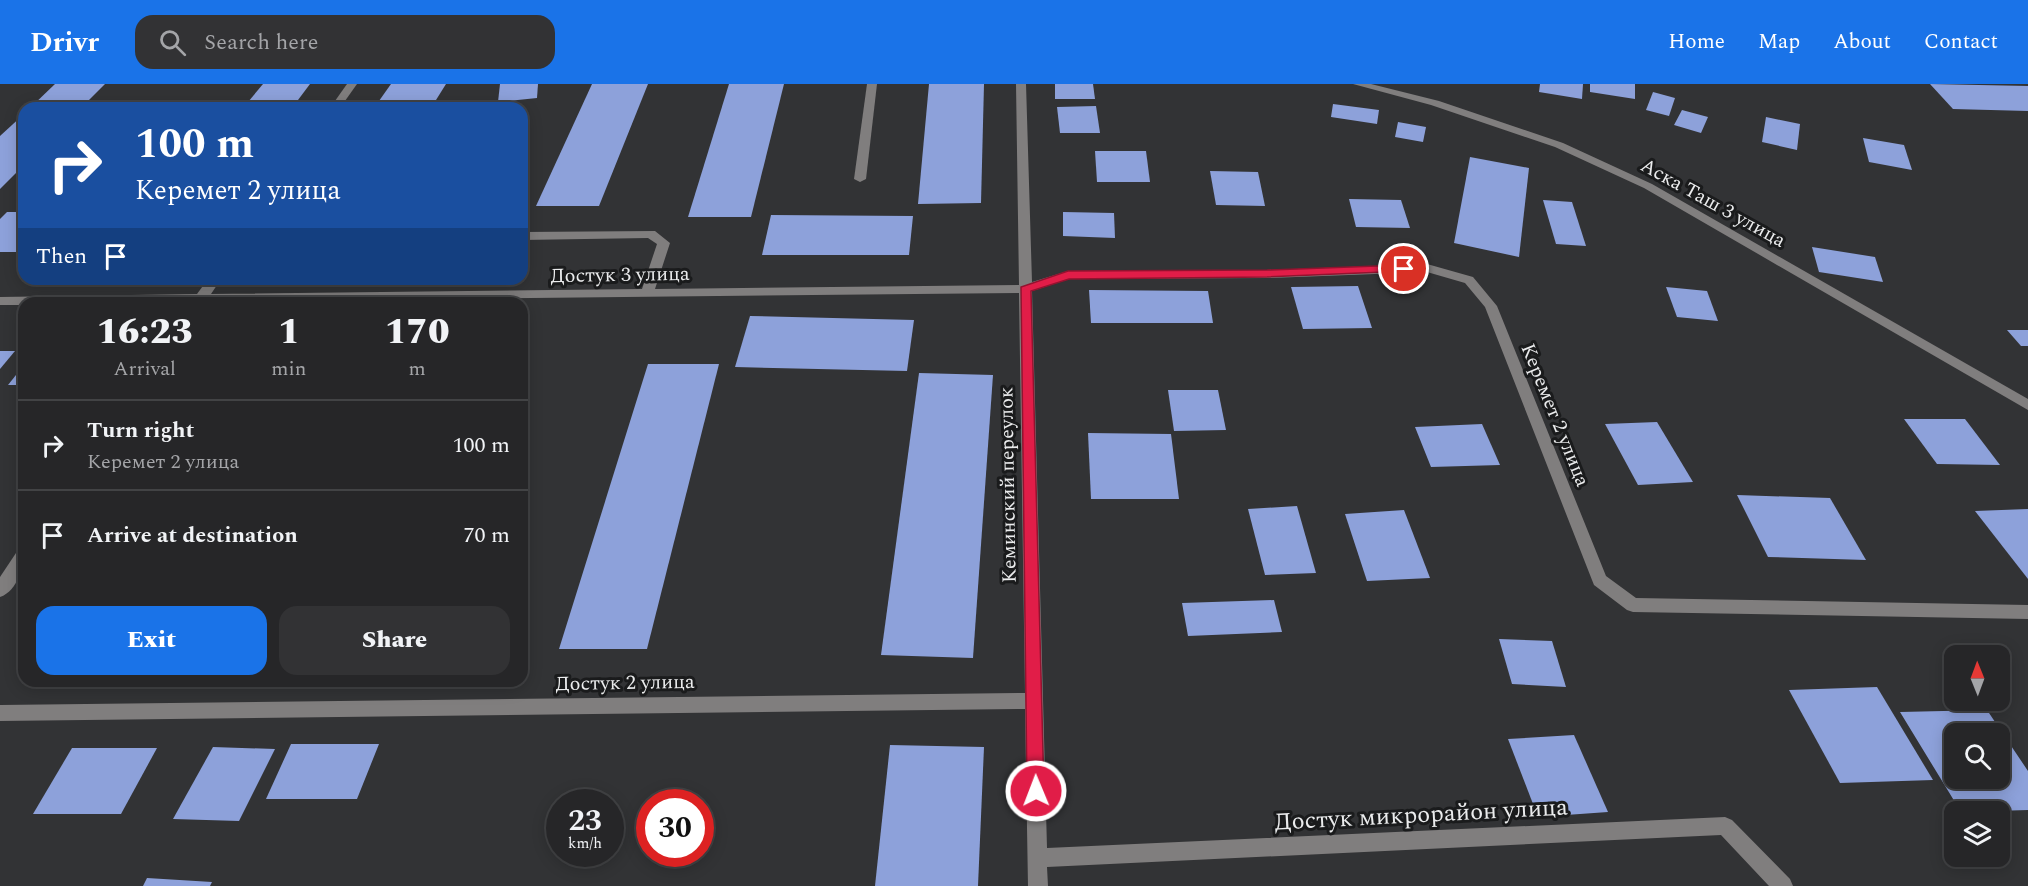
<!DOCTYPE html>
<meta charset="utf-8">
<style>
:root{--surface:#262628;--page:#323234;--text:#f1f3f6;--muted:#a4a5a8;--line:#424345;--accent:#1a73e8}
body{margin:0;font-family:Spectral,serif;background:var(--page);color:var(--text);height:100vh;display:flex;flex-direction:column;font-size:22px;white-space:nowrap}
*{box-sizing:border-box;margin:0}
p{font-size:20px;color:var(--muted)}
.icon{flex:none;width:33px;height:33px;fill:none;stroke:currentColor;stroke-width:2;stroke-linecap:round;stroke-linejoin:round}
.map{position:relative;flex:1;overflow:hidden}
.sheet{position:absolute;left:18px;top:213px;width:510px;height:390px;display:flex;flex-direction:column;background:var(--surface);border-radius:18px;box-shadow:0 3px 15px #0003,0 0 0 2px var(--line)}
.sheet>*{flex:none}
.guide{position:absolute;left:18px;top:18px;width:510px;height:183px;border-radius:18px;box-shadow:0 3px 15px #0003,0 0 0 2px var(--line);background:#1a4fa0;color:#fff;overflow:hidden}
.needle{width:39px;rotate:359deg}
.tools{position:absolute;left:1944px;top:561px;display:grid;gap:12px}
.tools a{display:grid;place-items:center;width:66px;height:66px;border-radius:12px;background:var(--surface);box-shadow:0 3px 15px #0003,0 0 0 2px var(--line);font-size:30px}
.speed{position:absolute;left:546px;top:705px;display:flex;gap:12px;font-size:30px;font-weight:700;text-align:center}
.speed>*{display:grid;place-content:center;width:78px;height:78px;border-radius:50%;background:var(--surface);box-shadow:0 3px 15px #0003,0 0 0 2px var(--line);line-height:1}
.speed small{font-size:15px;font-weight:400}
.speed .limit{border:9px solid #d22;background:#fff;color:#111}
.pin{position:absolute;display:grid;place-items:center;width:51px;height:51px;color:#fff;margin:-26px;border:3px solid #fff;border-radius:50%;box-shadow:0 2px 6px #0007}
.me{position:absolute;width:66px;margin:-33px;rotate:359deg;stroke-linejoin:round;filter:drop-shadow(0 0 4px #0008)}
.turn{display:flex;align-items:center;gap:21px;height:126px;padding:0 18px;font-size:27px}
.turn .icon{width:78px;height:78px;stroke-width:2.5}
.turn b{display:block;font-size:42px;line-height:51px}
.then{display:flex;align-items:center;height:57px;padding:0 18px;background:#0003;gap:12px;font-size:22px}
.eta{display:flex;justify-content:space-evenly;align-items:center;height:102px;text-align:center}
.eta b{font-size:36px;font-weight:800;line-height:42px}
.cta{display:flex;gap:12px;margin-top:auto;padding:12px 18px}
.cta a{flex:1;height:69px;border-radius:18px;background:var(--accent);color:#fff;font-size:24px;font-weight:800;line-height:69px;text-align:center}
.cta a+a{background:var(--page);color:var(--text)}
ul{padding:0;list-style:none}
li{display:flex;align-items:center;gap:18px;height:90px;padding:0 18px;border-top:2px solid var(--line)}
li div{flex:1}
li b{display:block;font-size:22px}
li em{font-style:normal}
header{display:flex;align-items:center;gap:36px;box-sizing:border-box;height:84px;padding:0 30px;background:var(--accent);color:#fff}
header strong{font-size:28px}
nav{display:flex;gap:33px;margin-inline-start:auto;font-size:21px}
.search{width:420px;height:54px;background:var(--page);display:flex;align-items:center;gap:15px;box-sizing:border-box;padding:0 21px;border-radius:18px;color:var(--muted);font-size:22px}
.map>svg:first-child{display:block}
.building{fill:#8da1da;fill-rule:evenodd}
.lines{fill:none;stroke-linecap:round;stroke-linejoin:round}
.minor{fill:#807e7e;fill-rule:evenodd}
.route{fill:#e11d48;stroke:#92132f;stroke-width:1.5}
.labels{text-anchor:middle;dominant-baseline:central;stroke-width:6;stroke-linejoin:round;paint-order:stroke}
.street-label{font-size:20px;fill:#ebeced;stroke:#1a1b1c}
.near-street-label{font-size:24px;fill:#ebeced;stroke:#1a1b1c}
</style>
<header>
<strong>Drivr</strong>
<div class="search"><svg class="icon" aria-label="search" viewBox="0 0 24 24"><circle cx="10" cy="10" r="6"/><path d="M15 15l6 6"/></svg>Search here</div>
<nav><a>Home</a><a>Map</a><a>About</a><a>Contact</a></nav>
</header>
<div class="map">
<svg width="2028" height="802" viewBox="0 0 2028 802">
<rect width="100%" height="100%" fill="#323335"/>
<!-- building -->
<g class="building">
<path d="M55,0H105L81,24H30Z"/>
<path d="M263,0H310L292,24H243Z"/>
<path d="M391,0H446L431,24H374Z"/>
<path d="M500,0H538L537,14L498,18Z"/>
<path d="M592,0H648L599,122H536Z"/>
<path d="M729,0H784L751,133H688Z"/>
<path d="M929,0H984L981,119L918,120Z"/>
<path d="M1055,0H1093L1095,15H1055Z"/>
<path d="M1540,0H1583L1582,15L1539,8Z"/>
<path d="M1590,0H1635V15L1590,8Z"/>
<path d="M1930,0L2028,2V27L1953,25Z"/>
<path d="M1653,8L1675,14L1669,32L1646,26Z"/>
<path d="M1333,20L1379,26L1377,40L1331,33Z"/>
<path d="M1096,22L1100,49H1060L1057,23Z"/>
<path d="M1682,26L1708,33L1701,49L1674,41Z"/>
<path d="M24,30V81L0,105V52Z"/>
<path d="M1766,33L1800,40L1797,66L1762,58Z"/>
<path d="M1398,38L1426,43L1423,58L1395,53Z"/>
<path d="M1863,54L1904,61L1912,86L1869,78Z"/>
<path d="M1095,67H1146L1150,98H1097Z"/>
<path d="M1470,73L1529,84L1519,173L1454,159Z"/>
<path d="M1210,87L1258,88L1265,122L1216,121Z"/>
<path d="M1349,115L1401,116L1410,144L1356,143Z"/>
<path d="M1543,116L1572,118L1586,162L1556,160Z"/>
<path d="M7,128H24V168H0V135Z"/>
<path d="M1063,128L1114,129L1115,154L1063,152Z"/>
<path d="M771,131L913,132L909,171H762Z"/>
<path d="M1812,163L1875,173L1883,198L1819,188Z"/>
<path d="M1358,202L1372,244L1303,245L1291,203Z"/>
<path d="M1666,203L1707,207L1718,237L1677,233Z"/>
<path d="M1089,206L1208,207L1213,239H1091Z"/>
<path d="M750,232L914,236L907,287L735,283Z"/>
<path d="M2007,246H2028V262H2021Z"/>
<path d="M0,267H15L0,285Z"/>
<path d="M648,280H719L647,565H559Z"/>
<path d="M24,281V301H8Z"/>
<path d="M919,289L993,291L973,574L881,571Z"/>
<path d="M1168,306H1218L1226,346L1174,347Z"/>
<path d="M1904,335H1965L2000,381L1937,380Z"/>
<path d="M1657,338L1693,398L1638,401L1605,340Z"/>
<path d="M1482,340L1500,381L1431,383L1415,343Z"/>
<path d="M1088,349L1171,350L1179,415H1091Z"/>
<path d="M1737,411L1830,414L1866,476L1768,473Z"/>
<path d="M1297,422L1316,489L1265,491L1248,425Z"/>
<path d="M2028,425V495L1975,427Z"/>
<path d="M1404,426L1430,494L1367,497L1345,430Z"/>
<path d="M1274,516L1282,548L1188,552L1182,519Z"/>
<path d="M1499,555L1552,557L1566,603L1512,600Z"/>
<path d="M1877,603L1933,696L1840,699L1789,606Z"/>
<path d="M1987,626L2028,687V726L1961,728L1900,628ZM1954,650H2000V694H1954Z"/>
<path d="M1574,651L1608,728L1538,733L1508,655Z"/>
<path d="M291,660H379L357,715H266Z"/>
<path d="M890,661L984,663L978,802H875Z"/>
<path d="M213,663L275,665L239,737L173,735Z"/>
<path d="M72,664H157L121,730H33Z"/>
<path d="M147,794L212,798L210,802H143Z"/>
</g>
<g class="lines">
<!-- minor -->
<g class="minor">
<path d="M347,0H357L340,24H330Z"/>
<path d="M867,0H877L866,95L860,98L854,95Z"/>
<path d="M1016,0H1026L1032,198L1068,187L1267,186L1427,180L1473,193L1497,222L1606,492L1636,514L2028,521V535L1633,528L1627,526L1594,501L1592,496L1485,223L1465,199L1427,188L1267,194L1069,195L1032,207L1047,764L1725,733L1732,736L1790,795L1793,802H1769L1721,751L1047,783L1048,802H1028L1025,625L0,637V621L1025,609L1019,209L24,219V221H0V213L197,210L208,195H221L211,210L642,205L657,160L648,154L522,156V148L655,147L670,159L655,205L1019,201Z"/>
<path d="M1353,0H1371L1439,17L1563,59L1652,100L2028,315V326L1644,104L1555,63L1431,21Z"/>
<path d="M24,465C24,481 18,507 0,513V493L18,466Z"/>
</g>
</g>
<!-- route -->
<path class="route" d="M1404,181L1410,185L1408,187L1267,193L1069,195L1031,207L1044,707L1042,712L1036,715L1030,712L1027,707L1021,203L1068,187L1267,186Z"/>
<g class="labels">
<!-- street labels -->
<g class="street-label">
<text transform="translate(1713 119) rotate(29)">Аска Таш 3 улица</text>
<text transform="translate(620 191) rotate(-1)">Достук 3 улица</text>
<text transform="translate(1555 331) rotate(68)">Керемет 2 улица</text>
<text transform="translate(1008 401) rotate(-91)">Кеминский переулок</text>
<text transform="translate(625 599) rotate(-1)">Достук 2 улица</text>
</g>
<!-- near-street labels -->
<g class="near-street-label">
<text transform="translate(1421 731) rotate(-3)">Достук микрорайон улица</text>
</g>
</g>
</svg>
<div class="tools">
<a><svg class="needle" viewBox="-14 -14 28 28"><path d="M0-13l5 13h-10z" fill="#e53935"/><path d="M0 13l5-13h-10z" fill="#a4a5a8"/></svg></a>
<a><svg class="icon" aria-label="search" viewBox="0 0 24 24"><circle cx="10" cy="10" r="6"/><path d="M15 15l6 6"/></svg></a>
<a><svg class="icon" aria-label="layers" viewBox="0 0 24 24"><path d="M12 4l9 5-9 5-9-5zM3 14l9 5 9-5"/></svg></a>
</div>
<div class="speed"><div>23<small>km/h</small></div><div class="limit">30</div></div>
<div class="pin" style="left:1404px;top:185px;background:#d93025"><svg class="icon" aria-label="arrive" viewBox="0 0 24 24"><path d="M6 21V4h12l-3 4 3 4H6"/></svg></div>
<svg class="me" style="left:1036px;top:707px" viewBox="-20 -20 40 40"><circle r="17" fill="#e11d48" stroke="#fff" stroke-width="3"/><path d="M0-11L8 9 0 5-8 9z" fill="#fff"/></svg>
<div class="guide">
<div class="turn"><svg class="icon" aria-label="right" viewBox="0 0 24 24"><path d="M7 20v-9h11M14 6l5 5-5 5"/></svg><div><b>100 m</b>Керемет 2 улица</div></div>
<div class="then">Then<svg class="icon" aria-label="arrive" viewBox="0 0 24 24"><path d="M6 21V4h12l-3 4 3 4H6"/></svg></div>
</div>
<section class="sheet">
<div class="eta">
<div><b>16:23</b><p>Arrival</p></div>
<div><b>1</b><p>min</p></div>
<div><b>170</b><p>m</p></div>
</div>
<ul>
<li><svg class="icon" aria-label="right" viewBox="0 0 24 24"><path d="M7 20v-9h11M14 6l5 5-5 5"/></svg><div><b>Turn right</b><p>Керемет 2 улица</p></div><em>100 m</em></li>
<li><svg class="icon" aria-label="arrive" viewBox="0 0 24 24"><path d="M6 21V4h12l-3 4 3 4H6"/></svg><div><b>Arrive at destination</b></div><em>70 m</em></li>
</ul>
<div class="cta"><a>Exit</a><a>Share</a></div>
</section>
</div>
